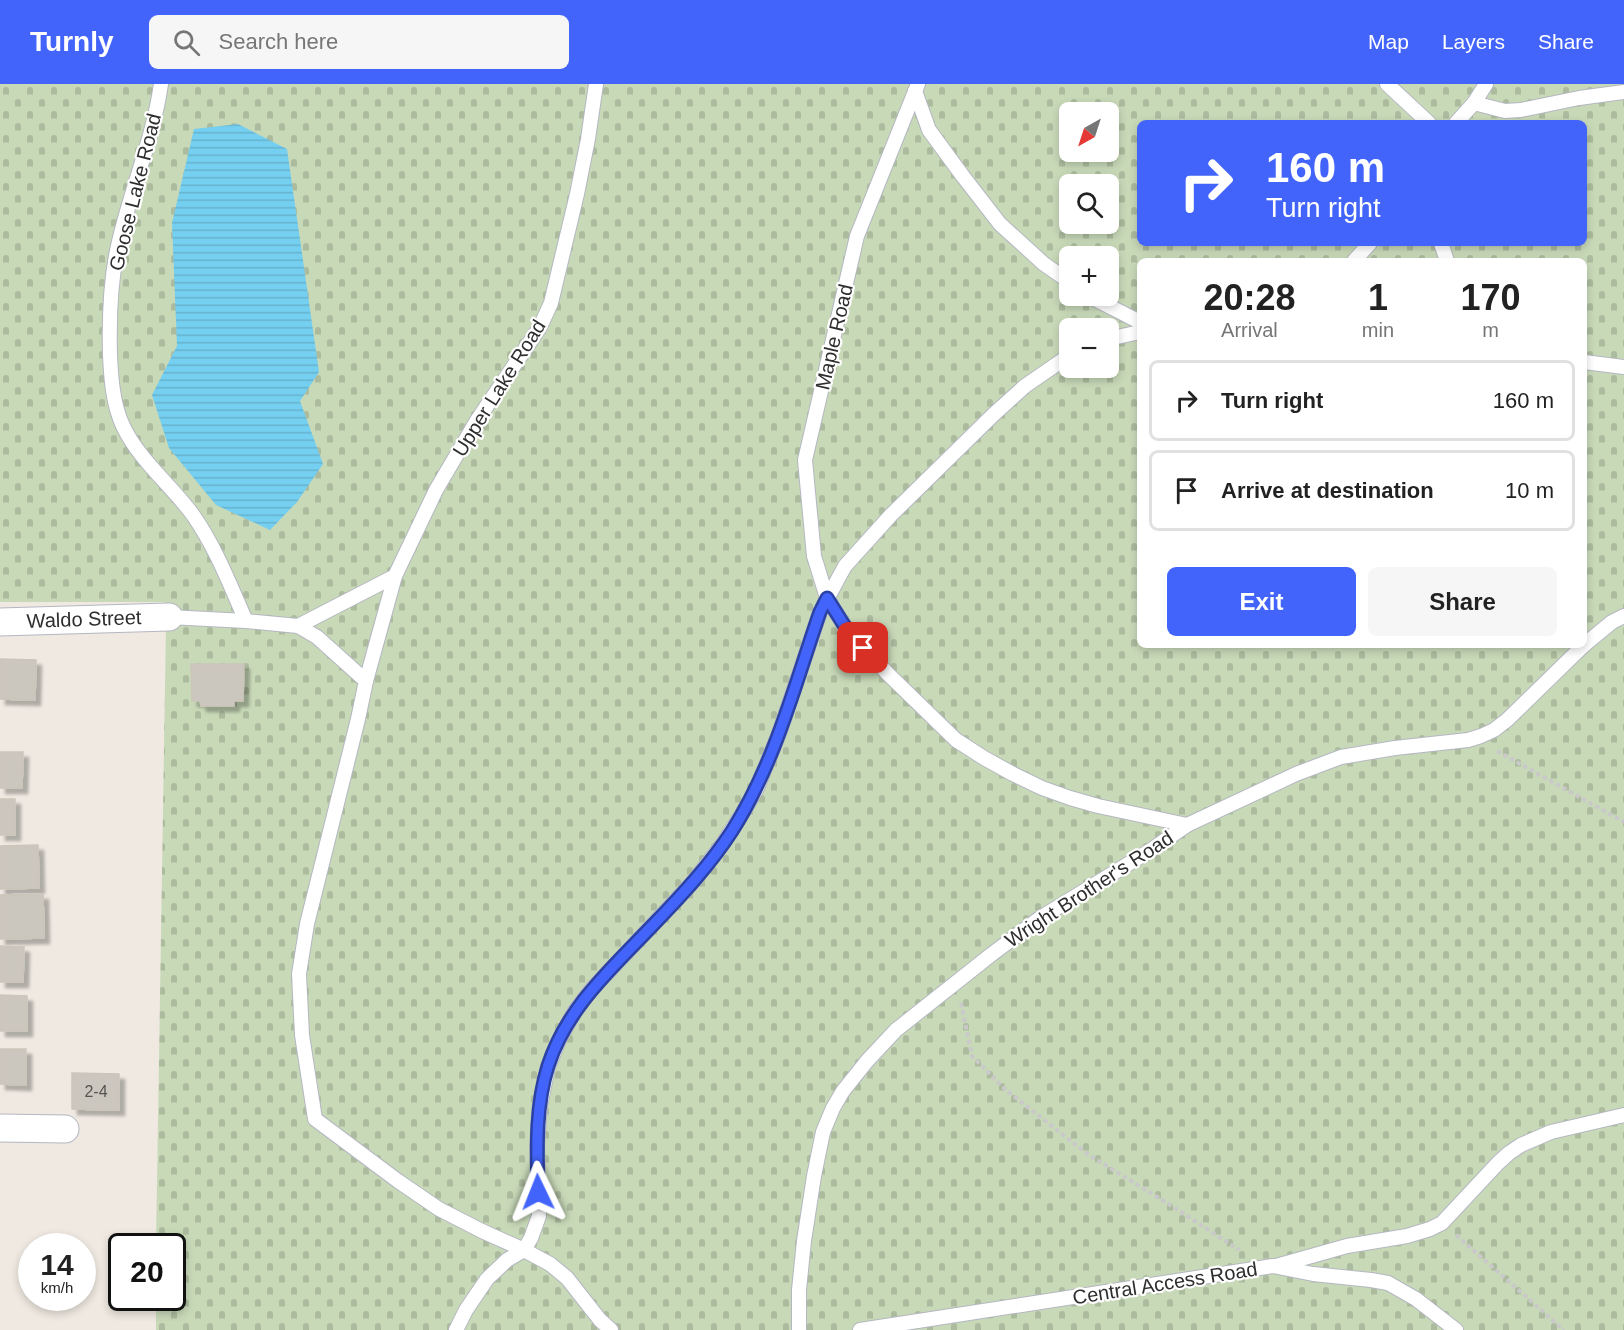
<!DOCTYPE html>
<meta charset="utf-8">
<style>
:root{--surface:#fff;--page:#f6f6f6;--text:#222;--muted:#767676;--line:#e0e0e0;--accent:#4264fb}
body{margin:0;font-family:Helvetica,sans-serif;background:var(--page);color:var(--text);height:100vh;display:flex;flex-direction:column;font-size:22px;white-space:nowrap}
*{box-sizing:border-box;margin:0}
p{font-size:20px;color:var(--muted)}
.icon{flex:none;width:33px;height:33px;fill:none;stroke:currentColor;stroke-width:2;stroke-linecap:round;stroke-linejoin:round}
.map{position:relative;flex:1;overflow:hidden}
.sheet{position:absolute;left:1137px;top:174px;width:450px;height:390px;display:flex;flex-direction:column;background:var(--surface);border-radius:9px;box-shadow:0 3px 9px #0003}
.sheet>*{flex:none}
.hud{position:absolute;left:1137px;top:36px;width:450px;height:126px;border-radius:9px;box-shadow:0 3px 9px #0003;background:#4264fb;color:#fff;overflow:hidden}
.needle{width:39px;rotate:219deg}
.fabs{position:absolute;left:1059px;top:18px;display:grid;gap:12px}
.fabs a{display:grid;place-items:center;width:60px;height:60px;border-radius:9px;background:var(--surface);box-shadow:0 3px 9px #0003;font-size:30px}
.speed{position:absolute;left:18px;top:1149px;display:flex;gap:12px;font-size:30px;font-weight:700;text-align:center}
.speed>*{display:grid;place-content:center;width:78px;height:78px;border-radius:50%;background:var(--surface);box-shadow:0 3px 9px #0003;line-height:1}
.speed small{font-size:15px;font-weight:400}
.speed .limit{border:3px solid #111;border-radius:9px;background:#fff;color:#111}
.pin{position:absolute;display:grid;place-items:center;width:51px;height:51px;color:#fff;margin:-26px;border-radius:12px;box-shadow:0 3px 9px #0006}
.me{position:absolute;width:66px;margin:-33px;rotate:358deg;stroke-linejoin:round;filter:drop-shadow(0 0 4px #0008)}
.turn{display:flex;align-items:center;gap:21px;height:126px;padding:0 30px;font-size:27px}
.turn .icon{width:78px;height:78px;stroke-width:2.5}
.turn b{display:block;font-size:42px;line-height:51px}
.eta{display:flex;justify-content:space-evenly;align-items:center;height:102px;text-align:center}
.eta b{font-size:36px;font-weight:700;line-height:42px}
.cta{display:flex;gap:12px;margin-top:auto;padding:12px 30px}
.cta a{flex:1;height:69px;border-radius:9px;background:var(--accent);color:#fff;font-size:24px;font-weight:700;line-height:69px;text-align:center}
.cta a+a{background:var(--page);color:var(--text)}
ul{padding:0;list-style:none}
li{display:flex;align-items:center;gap:18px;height:81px;margin:0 12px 9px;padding:0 18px;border:3px solid var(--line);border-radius:9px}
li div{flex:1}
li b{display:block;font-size:22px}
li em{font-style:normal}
header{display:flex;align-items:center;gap:36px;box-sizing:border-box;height:84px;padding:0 30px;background:var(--accent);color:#fff}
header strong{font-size:28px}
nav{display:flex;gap:33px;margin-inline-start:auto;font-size:21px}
.search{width:420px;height:54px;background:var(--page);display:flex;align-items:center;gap:15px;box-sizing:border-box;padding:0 21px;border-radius:9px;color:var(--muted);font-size:22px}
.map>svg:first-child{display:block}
.cemetery{fill:url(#cemetery-stones);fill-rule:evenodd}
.water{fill:url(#water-rules)}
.building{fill:#cbc7bf;stroke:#cbc5ba;stroke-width:1.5;filter:url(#shadow)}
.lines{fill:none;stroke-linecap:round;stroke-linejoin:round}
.lane-casing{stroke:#b4b7c1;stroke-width:16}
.street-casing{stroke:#b4b7c1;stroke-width:29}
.path{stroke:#c9c9c9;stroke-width:4;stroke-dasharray:4.5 3;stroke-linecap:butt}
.lane{stroke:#fff;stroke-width:14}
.street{stroke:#fff;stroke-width:27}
.route-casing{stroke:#2b41a3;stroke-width:15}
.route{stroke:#4264fb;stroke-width:10}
.labels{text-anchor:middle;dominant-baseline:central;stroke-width:4.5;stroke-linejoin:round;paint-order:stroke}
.number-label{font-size:16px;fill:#555452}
.street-label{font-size:20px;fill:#2e2e2e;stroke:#fff}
</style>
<header>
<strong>Turnly</strong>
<div class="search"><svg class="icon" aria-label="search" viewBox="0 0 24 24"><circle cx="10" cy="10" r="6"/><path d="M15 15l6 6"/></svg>Search here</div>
<nav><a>Map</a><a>Layers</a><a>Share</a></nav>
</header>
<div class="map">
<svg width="1624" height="1246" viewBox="0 0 1624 1246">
<defs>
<pattern id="cemetery-stones" width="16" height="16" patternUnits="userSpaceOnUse" patternTransform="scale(1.5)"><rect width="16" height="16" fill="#c8d9b8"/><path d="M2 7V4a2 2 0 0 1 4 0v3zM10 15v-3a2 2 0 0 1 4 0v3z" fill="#acbb9e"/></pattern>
<pattern id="water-rules" width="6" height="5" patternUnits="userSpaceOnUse" patternTransform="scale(1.5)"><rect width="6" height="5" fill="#75cff0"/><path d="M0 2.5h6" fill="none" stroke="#66b2ce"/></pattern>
<filter id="shadow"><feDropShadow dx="5.5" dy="5.5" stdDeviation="1.5" flood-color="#0004"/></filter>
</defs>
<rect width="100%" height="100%" fill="#efe9e1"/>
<!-- cemetery -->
<path class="cemetery" d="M0,0H1624V1246H156V1214H172V1162H156L166,540L164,518H0ZM1070,28H1108V68H1070ZM1140,39H1584V159H1140ZM1070,100H1108V140H1070ZM1070,172H1108V212H1070ZM1140,177H1584V561H1140ZM1070,244H1108V284H1070Z"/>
<!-- water -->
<path class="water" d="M238,40L287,65L319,288L300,317L323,380L297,418L270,446L216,421L169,364L152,311L177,262L172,139L194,45Z"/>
<!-- building -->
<g class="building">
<path d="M0,575L36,576L35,616L0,615Z"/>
<path d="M191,580H244L243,617H234V622H201L200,617H192Z"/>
<path d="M0,668H23L22,704H0Z"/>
<rect x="0" y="715" width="15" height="36"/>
<path d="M38,761L39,804L0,805V762Z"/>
<path d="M43,810L44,854L0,855V811Z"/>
<path d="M0,862L24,863L23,898H0Z"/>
<path d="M0,911L27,912V947H0Z"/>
<path d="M0,965H26V1001L0,1000Z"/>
<path d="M72,989L119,990V1026L72,1025Z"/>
</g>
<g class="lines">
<defs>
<g id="lane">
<path d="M161,0C153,56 130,107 118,162C110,198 109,235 110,271C111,294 113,321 123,342C139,376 171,401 193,431C216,464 230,501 246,537"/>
<path d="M918,0L857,152L805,376L814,472L827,514L844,541L887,589L956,656L984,674L1013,690L1042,704L1070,714L1098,722L1187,741"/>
<path d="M1387,0L1429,39"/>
<path d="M915,7L929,46L962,91L1000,140L1044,180L1070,198"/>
<path d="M1474,19L1486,0"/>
<path d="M1456,39L1474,19L1505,27L1521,26L1579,14L1624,8"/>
<path d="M1441,159L1447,177"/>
<path d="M1354,177L1370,159"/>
<path d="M1089,212L1140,238"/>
<path d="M1108,255L1140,248"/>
<path d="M1584,278L1624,283"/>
<path d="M169,533L246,537L298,542L317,553L366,597L358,635L307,840L299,890L302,951L315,1035L398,1097L439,1125L482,1147L524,1166L550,1180L567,1194L600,1236L611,1246"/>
<path d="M298,542L395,492L436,406L476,338L540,243L551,219L577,110L588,55L596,0"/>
<path d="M1584,561L1612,538L1624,532"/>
<path d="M366,597L395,492"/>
<path d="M1276,1182L1347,1162L1407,1152L1430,1145L1442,1139L1498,1079L1509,1069L1521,1061L1551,1048L1624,1031"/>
<path d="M456,1246L466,1226L487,1195L507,1176L524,1166L531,1154L539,1132L537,1062L540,1022L548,983L560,954L575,927L592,905L693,798L722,761L745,725L757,704L780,647L820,528L845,482L891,431L993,331L1025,302L1070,271"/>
<path d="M799,1246V1206L804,1157L814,1092L823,1048L833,1024L843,1007L867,977L896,946L992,870L1040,834L1151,766L1187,741L1296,690L1341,673L1395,664L1468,656L1481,652L1494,646L1507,636L1584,561"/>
<path d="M860,1246L1273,1182L1313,1190L1371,1196L1388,1199L1416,1215L1456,1246"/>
</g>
<g id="street">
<path d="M0,538L169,533"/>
<path d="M0,1044L65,1045"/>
</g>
</defs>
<!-- lane casing -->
<use href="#lane" class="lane-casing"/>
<!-- street casing -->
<use href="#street" class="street-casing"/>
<!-- path -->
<g class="path">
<path d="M1497,667L1624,738"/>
<path d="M961,919L972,972L1006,1006L1089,1071L1175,1124L1239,1166"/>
<path d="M1456,1151L1564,1246"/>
</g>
<!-- lane -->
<use href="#lane" class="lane"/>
<!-- street -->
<use href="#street" class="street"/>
</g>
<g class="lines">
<defs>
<path id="route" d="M538,1108C537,1066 535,1023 548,982C567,923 612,884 653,841C681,812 710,781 732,747C775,679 794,603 820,528L827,514L844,541L863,564"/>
</defs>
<!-- route casing -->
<use href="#route" class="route-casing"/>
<!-- route -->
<use href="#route" class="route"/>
</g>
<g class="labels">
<!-- number labels -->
<g class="number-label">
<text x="96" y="1007">2-4</text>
</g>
<!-- street labels -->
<g class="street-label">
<text transform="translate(135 108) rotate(-76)">Goose Lake Road</text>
<text transform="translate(834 253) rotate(-77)">Maple Road</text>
<text transform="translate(499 304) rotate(-58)">Upper Lake Road</text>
<text transform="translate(84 535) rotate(-2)">Waldo Street</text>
<text transform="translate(1089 805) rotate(-33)">Wright Brother's Road</text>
<text transform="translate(1165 1199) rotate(-9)">Central Access Road</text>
</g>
</g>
</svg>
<div class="fabs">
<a><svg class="needle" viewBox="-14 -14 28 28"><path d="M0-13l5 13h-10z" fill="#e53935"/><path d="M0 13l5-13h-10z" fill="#767676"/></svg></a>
<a><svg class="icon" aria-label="search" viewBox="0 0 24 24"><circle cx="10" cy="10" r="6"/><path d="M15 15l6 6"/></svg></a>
<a>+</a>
<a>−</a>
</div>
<div class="speed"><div>14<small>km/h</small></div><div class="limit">20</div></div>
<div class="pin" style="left:863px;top:564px;background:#d93025"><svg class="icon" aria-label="arrive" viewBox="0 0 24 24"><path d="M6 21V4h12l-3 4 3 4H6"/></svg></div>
<svg class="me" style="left:538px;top:1108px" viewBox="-20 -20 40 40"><path d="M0-17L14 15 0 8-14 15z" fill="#4264fb" stroke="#fff" stroke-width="4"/></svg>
<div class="hud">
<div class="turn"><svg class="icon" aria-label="right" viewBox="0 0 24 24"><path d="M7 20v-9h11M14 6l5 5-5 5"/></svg><div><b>160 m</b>Turn right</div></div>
</div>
<section class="sheet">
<div class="eta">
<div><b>20:28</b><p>Arrival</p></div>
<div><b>1</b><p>min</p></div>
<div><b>170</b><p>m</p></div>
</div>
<ul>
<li><svg class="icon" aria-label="right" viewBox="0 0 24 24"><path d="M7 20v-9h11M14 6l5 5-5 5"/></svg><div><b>Turn right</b></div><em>160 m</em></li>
<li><svg class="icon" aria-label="arrive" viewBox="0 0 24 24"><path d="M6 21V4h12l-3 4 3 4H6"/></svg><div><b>Arrive at destination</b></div><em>10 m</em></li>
</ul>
<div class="cta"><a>Exit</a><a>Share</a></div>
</section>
</div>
